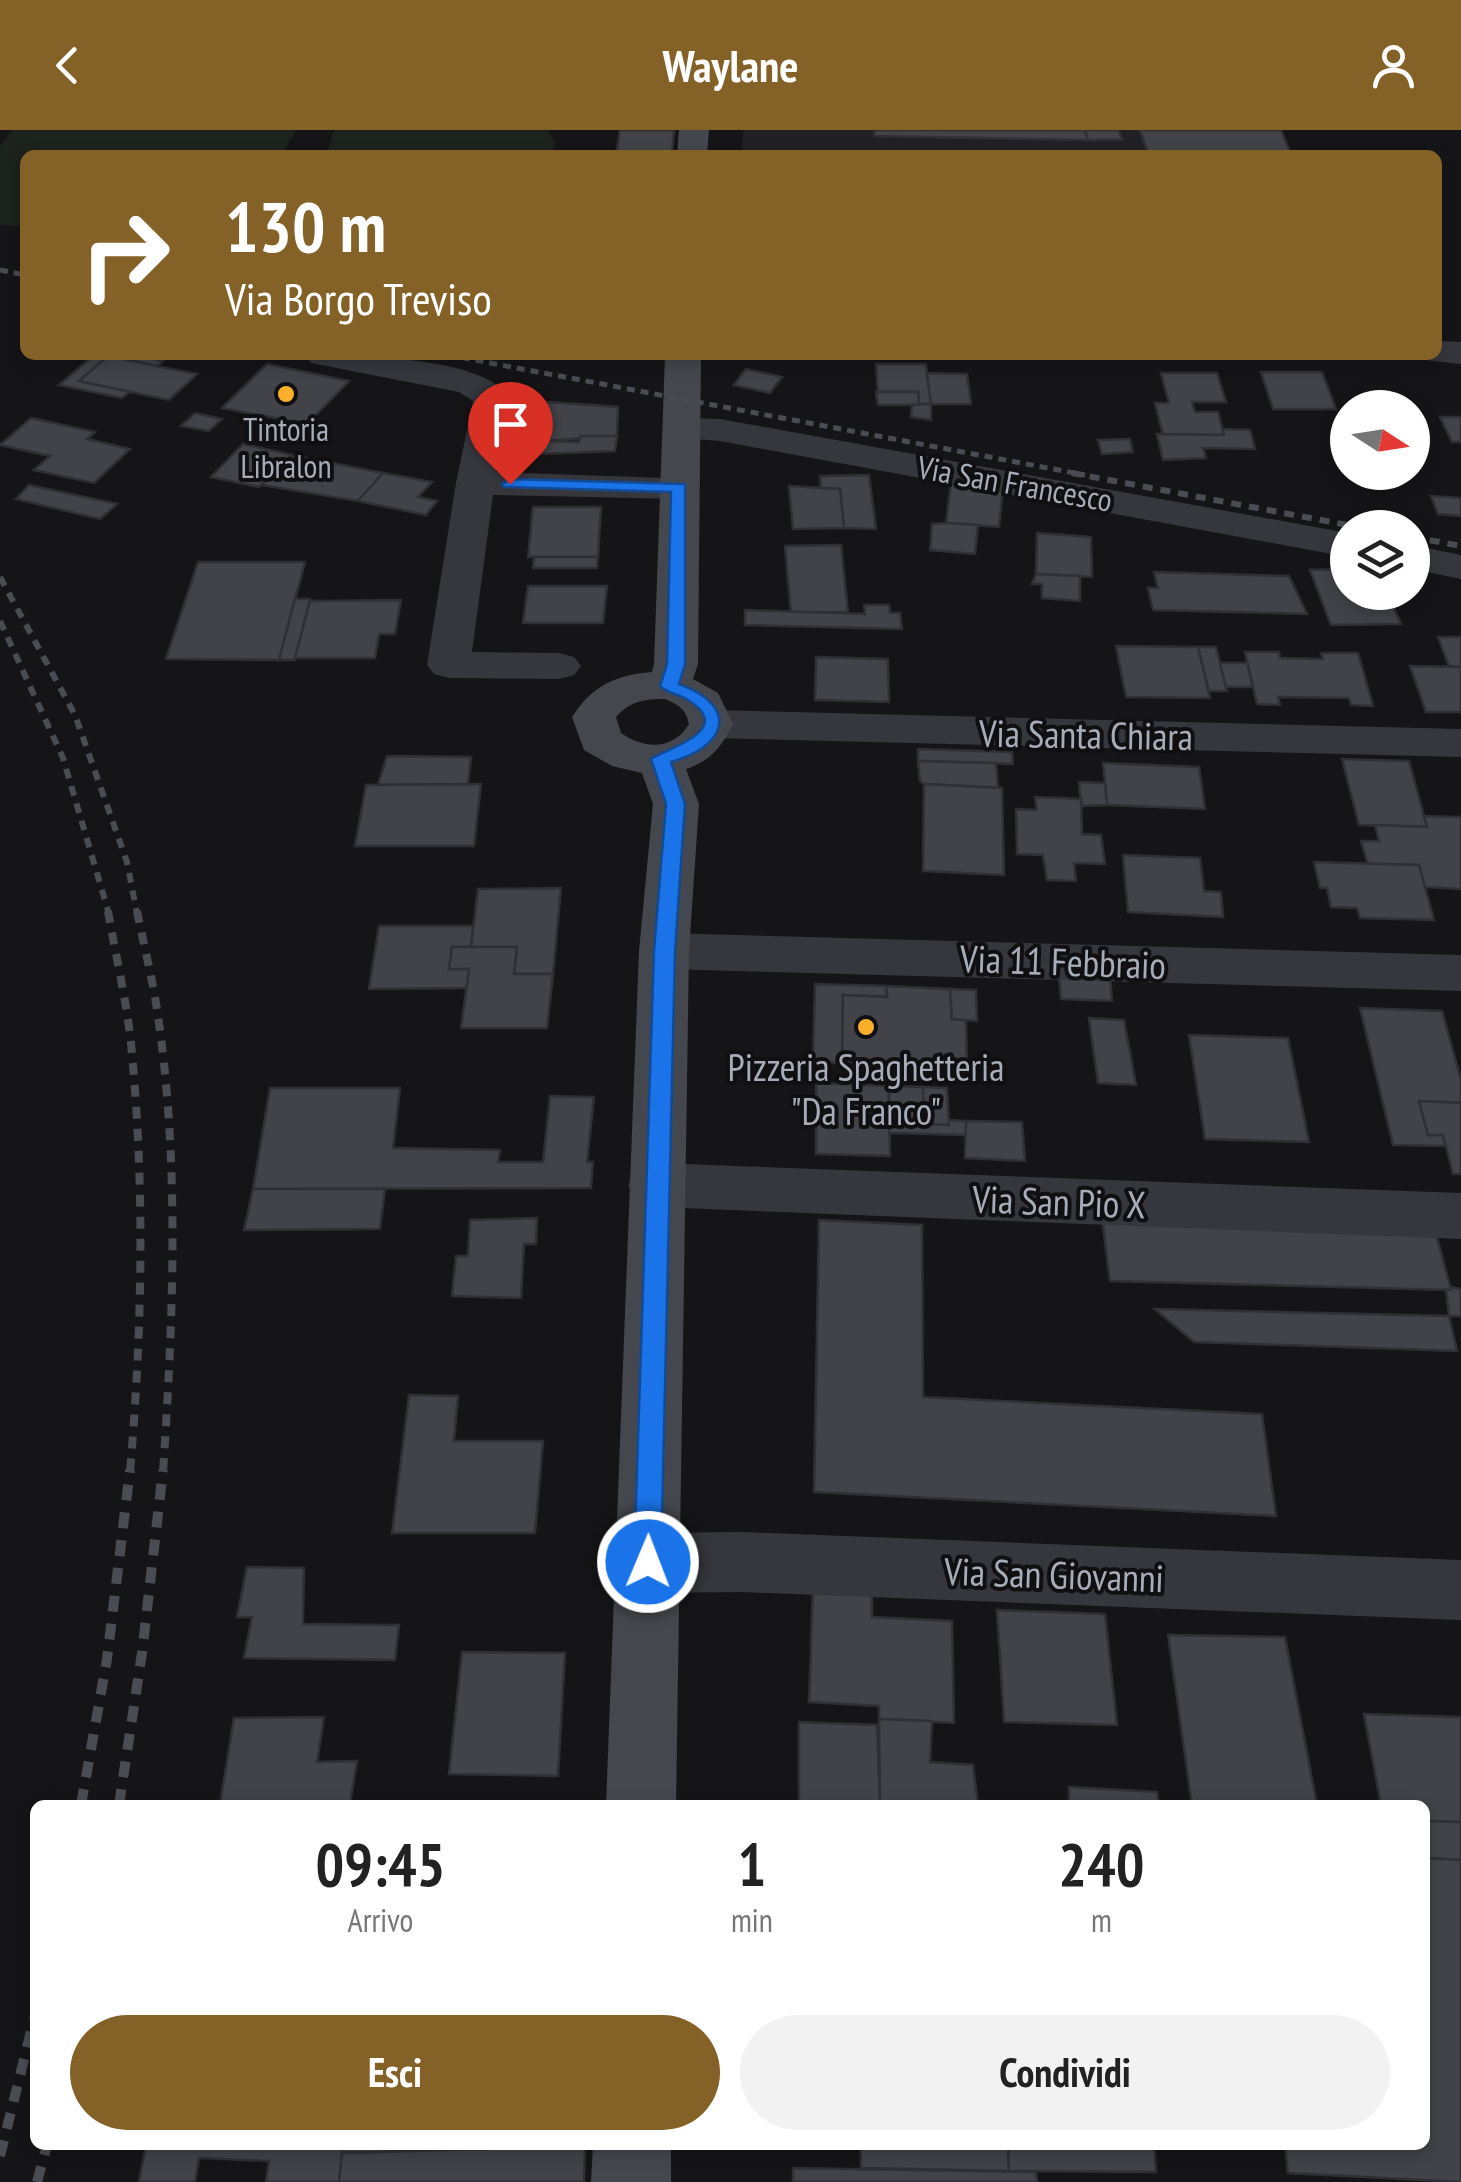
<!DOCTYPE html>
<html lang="it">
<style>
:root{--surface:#fff;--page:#f2f2f2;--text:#222;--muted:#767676;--accent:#846126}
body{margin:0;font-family:"PT Sans Narrow",sans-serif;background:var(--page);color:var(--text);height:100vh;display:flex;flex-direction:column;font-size:38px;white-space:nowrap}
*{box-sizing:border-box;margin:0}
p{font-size:32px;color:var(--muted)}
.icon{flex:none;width:55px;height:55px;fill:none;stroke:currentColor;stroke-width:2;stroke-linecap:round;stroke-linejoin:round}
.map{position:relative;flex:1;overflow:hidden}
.drawer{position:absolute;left:30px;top:1670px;width:1400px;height:350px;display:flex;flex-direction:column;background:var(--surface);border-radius:15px;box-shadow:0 5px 15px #0003}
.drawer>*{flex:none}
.banner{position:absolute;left:20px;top:20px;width:1422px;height:210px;border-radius:15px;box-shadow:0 5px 15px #0003;background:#846126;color:#fff;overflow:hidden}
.needle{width:65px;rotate:102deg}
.controls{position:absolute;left:1330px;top:260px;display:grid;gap:20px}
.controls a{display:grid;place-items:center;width:100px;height:100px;border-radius:50%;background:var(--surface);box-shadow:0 5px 15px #0003;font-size:50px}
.pin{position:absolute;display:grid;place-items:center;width:85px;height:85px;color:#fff;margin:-102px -42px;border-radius:50% 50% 50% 0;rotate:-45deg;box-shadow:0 0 10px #0007}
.pin .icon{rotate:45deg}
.me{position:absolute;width:110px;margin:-55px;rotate:1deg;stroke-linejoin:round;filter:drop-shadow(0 0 8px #0008)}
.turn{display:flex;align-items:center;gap:35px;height:210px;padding:0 40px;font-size:45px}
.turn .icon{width:130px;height:130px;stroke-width:2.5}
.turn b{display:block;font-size:70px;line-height:85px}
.eta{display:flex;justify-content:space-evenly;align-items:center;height:170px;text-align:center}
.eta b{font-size:60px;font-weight:700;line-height:70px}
.button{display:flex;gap:20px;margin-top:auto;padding:20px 40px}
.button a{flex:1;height:115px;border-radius:60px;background:var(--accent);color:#fff;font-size:40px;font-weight:700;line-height:115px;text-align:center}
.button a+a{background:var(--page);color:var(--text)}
header{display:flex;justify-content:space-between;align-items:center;height:130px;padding:0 40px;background:var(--accent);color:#fff;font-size:45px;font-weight:700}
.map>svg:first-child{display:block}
.built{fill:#212125}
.green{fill:#1b231c}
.building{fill:#414348;stroke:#2f2f34;stroke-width:2.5}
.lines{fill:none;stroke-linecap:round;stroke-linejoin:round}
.street{fill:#36373d;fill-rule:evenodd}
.secondary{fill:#44474d;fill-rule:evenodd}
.rail-far3{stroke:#494c52;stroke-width:5;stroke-dasharray:8 6;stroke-linecap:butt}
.rail-far2{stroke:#494c52;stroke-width:6;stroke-dasharray:10 8;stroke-linecap:butt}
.rail-far1{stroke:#494c52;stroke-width:8;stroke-dasharray:12 10;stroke-linecap:butt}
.rail{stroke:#494c52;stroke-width:10;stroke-dasharray:16 12;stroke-linecap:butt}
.route{fill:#1a73e8;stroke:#114b97;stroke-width:2.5}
.poi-dot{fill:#fbaf2a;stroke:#101013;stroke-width:4}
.labels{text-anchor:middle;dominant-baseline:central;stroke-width:8;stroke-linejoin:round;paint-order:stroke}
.far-poi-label{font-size:32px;fill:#a7adb8;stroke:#101013}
.far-street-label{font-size:32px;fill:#a7adb8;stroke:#101013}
.street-label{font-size:38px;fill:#a7adb8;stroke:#101013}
.poi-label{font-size:38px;fill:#a7adb8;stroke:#101013}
</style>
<header><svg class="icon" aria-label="back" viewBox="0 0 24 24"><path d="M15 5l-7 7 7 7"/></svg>Waylane<svg class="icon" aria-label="person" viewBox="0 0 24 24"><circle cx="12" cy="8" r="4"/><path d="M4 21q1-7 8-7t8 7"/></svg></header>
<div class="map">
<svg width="1461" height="2052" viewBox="0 0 1461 2052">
<rect width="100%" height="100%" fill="#151518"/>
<!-- built -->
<path class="built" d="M743,0H1281L1291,25H742Z"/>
<!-- green -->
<g class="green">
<path d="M13,0H296L282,25H25V96L0,95V16Z"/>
<path d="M334,0H547L555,12L553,25H326Z"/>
</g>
<!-- building -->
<g class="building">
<path d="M620,0H674L672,25H616Z"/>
<path d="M874,0H1085L1088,10L874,6Z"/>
<path d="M1085,0H1119L1122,10H1088Z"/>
<path d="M1140,0H1281L1290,22L1147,21Z"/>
<path d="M94,225H135L163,231L157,236L108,226L79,251L130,261L122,268L59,255Z"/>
<path d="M108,226L157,236L197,244L169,270L79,251Z"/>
<path d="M267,234L349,251L307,294L222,278Z"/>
<path d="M876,234H926L931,274H919L918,262H878Z"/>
<path d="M746,239L782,247L770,263L734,255Z"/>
<path d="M1261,242H1322L1336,279H1273Z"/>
<path d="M927,243L967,244L971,274H931Z"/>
<path d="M1161,243H1217L1226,272H1192L1195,282H1218L1224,305H1163L1155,273H1169Z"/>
<path d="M876,262H918L919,275H878Z"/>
<path d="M549,272L618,277L617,306L542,311L545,286L536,285V275Z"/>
<path d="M931,274V290L911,287L912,275Z"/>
<path d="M195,283L222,289L209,301L181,296Z"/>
<path d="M1440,287H1461V312H1452Z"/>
<path d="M31,288L95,302L87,309L130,319L94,353L34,340L50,326L0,315Z"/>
<path d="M1223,299L1250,300L1255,319L1203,318L1206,328L1163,330L1157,304L1224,305Z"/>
<path d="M580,306H617L615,321L540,324L542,311L579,312Z"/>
<path d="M1130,309L1133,322L1102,324L1098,310Z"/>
<path d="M243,314L292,325L284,332L263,337L269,347L259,357L211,347Z"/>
<path d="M292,325L383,343L358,371L261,355L269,347L263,337L284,332Z"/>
<path d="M383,343L432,352L418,367L437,371L426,385L358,371Z"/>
<path d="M869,345L876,399L844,398L840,359L821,358L820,346Z"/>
<path d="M951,353L1003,357L999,397L946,393Z"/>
<path d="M29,355L117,374L100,389L16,369Z"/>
<path d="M789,356L840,359L844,398L793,399Z"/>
<path d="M1431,366L1461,368V386L1438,384Z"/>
<path d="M533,377H601L598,427H528Z"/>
<path d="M946,393L978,395L975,424L930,420L932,394Z"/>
<path d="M1037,403L1091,407L1092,447L1036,444Z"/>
<path d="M841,415L848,482L791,483L785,416Z"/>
<path d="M534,427H598L597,438H533Z"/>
<path d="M198,432H305L279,530L166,529Z"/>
<path d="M1348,439V462H1387L1401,494L1331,495L1310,440Z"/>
<path d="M1154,442L1289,446L1307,484L1153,480L1148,458H1158Z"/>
<path d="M1036,444L1080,446V471L1042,468V454H1032Z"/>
<path d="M528,456H607L603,493H523Z"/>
<path d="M295,469H310L295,530H279Z"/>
<path d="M401,470L395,504H379L375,528H295L310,471Z"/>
<path d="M864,475H889L890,483H900L902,499L745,495V480L865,484Z"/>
<path d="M1438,507H1461V537L1449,536Z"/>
<path d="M1116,516L1198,517L1210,568L1126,567Z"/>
<path d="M1198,517H1216L1227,561H1209Z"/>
<path d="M1245,522H1279L1280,528L1323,529L1321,523H1358L1373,576L1351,575L1349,568L1278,567L1280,575L1257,574Z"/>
<path d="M816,527L888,529L889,572L815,570Z"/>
<path d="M1220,533H1247L1253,557H1226Z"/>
<path d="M1410,536L1461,537V582H1426Z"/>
<path d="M918,619L1012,622L1013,634L918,631Z"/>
<path d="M387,626L471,627L468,654L378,655Z"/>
<path d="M1342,629L1409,631L1427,697L1359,695Z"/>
<path d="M918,631L996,633L998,658L924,654L920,651Z"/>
<path d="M1103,633L1199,637L1205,679L1107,675Z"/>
<path d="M1079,652L1105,653L1107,675L1081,676Z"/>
<path d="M481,654L474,716H355L366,655Z"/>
<path d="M924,654L1002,658L1004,745L923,741Z"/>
<path d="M1035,667L1081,669L1082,704L1101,705L1105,734L1074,733L1076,751L1047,750L1043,725L1017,724L1016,679L1037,680Z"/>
<path d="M1424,686L1461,687V759L1425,757L1419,735L1368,734L1361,711H1379L1375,695L1427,697Z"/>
<path d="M1123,725L1200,728L1204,761L1221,762L1223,787L1128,782Z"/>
<path d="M1314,732L1419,735L1434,790L1360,788L1357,778L1331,777L1327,758H1320Z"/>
<path d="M561,758L553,844H514L517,817H471L478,759Z"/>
<path d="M379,796H473L471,817H452L449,839H469L467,858L369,859Z"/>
<path d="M452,817H517L514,844H553L547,898H461L469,839H449Z"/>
<path d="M1059,844L1110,845L1112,871L1061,869Z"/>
<path d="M815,854L886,856L887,867L843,865L842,933L813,932Z"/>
<path d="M886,856L950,859L952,889L966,890L967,938L842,933L843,865L887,867Z"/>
<path d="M950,859L976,860L977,891L952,889Z"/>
<path d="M1360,878L1442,881L1461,950V973L1419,971L1428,1005H1443L1446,1016L1393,1015Z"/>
<path d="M1089,888L1124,890L1136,955L1098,953Z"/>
<path d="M1189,905L1288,908L1309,1012L1205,1009Z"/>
<path d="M816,953L889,956L890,1026L816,1024Z"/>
<path d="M889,956L923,957L924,994L889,993Z"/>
<path d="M923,957L947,958L949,995L924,994Z"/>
<path d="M270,958H400L393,1018L500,1020L498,1032H543L550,966L594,967L587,1032H593L591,1058L253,1059Z"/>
<path d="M1419,971L1461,973V1044H1453L1443,1005H1428Z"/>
<path d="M949,990L966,991L967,1005L889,1003V993L949,995Z"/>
<path d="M966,991L1022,992L1025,1031L965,1028Z"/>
<path d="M253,1059H385L380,1099L244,1100Z"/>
<path d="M537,1088L536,1114H524L521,1168L452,1166L456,1126H468L470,1090Z"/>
<path d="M1102,1088L1434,1096L1451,1160L1110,1151Z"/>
<path d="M819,1090L922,1095L923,1267L1262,1284L1276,1386L814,1362Z"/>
<path d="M1450,1157L1461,1159V1186H1449L1446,1160H1451Z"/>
<path d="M1155,1179L1449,1186L1457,1221L1194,1212Z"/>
<path d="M409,1265L458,1266L454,1311H543L535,1403H392Z"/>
<path d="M247,1437L304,1438L303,1494L399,1495L395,1530L244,1528L252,1487H237Z"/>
<path d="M813,1457L872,1461V1487L952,1491L954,1593L879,1589V1576L809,1572Z"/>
<path d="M997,1480L1105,1484L1117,1595L1004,1592Z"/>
<path d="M1168,1505L1285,1507L1317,1675H1192Z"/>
<path d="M462,1522L565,1523L558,1646L449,1644Z"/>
<path d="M1364,1584L1461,1587V1692L1425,1691V1675H1381Z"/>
<path d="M324,1587L317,1632L357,1631L350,1673L220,1674L234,1588Z"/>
<path d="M879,1589L932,1591L930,1632L973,1635L978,1675H880Z"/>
<path d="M799,1592L877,1595L880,1675H799Z"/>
<path d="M1069,1657L1157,1662L1159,1675H1069Z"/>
<path d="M1425,1691L1461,1692V1730L1425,1728Z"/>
<path d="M1425,1728L1461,1730V2052L1288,2043L1285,2015H1425Z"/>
<path d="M146,2015H343L339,2052H266L269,2031L199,2028L195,2052H139Z"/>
<path d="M343,2015H428V2021L342,2023Z"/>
<path d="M428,2015H585L428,2021Z"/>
<path d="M861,2015H1008L1009,2041L861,2038Z"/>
<path d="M1008,2015H1154L1156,2042L1009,2041Z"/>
<path d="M585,2016L584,2052H339L342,2023Z"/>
<path d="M793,2038L1036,2042L1037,2052H793Z"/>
</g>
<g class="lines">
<!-- street -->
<g class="street">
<path d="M1438,211L1461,212V234L1425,230L1422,225H1438Z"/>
<path d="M306,225C354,225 482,226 510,267L496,342L693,349L698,357L693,365L679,369L493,365L472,522L559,523L574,527L581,536L574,545L559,549L449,548L434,544L427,535L456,353L473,271L459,262L311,233Z"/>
<path d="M681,288L720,289L1348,403V427L720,311L668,307L662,299L668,291Z"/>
<path d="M1412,415L1461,425V449L1412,439Z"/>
<path d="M711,580L1461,599V627L711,608L695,604L689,594L695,584Z"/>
<path d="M664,803L1461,825V861L664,839L646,834L639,821L646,808Z"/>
<path d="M656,1033L1461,1063V1109L656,1077L636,1070L628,1055L636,1040Z"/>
<path d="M741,1402L1461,1430V1490L741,1462L648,1463L625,1454L616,1433L625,1412L648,1403Z"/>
</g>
<!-- secondary -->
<g class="secondary">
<path d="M679,0H709L707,25H677Z"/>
<path d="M665,225H701L698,534L693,549L718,563L733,594C722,616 711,631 686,639L699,674L689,821L676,1675H606L639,821L653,674L642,643L612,636L584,620L572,587C592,556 615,545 652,542L654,534ZM665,569C679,575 686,579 689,594C673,621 644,619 621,603L616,587C630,571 645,569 665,569Z"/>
<path d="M593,2015H671V2052H591Z"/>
</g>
<!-- rail-far3 -->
<g class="rail-far3">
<path d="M0,140L25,145"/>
<path d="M448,225L1085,345"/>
</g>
<!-- rail-far2 -->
<g class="rail-far2">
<path d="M1072,343L1363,398"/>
<path d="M1412,407L1461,416"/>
<path d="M0,447L75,585L127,732L137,784"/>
<path d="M0,491L63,628L109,784"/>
</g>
<!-- rail-far1 -->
<g class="rail-far1">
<path d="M108,781C116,828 128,876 132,924C145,1064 142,1202 130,1342"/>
<path d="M137,781C144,816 153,851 158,886C180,1037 173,1191 163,1342"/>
</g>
<!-- rail -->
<g class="rail">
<path d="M81,1675L107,1529L130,1340"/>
<path d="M119,1675L142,1523L163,1340"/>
<path d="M0,2026L35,1885"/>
<path d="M37,2052L47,2015"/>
</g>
</g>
<!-- route -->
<path class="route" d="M510,349L685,354V534L679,554C740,576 727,617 671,632L685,674L675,821L661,1432L657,1441L648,1445L638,1441L634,1432L654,821L666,674L651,629C662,620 738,601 688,570C679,564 668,564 660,556L667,534L671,362L504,357L502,354Z"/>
<!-- markers -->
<g class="poi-dot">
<circle cx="286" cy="264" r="10"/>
<circle cx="866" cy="897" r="10"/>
</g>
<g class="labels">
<!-- far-poi labels -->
<g class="far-poi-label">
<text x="286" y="299">Tintoria<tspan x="286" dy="37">Libralon</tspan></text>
</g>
<!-- far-street labels -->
<g class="far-street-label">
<text transform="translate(1015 353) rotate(10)">Via San Francesco</text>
</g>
<!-- street labels -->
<g class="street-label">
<text transform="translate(1086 604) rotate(1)">Via Santa Chiara</text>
<text transform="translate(1063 831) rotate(2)">Via 11 Febbraio</text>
<text transform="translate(1059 1071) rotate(2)">Via San Pio X</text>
<text transform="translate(1054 1444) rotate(2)">Via San Giovanni</text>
</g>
<!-- poi labels -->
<g class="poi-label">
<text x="866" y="936">Pizzeria Spaghetteria<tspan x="866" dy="44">"Da Franco"</tspan></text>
</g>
</g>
</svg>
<div class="controls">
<a><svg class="needle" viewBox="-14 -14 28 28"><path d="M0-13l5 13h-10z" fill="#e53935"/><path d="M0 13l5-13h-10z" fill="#767676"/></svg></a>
<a><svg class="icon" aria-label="layers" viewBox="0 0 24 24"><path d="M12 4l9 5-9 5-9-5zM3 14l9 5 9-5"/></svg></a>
</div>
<div class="pin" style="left:510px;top:354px;background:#d93025"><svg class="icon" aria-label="arrive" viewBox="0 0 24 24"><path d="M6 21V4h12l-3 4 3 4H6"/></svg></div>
<svg class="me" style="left:648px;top:1432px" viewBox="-20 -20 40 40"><circle r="17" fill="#1a73e8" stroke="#fff" stroke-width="3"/><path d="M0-11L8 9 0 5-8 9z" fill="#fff"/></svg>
<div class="banner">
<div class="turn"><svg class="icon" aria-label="right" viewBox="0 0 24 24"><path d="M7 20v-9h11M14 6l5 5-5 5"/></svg><div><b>130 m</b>Via Borgo Treviso</div></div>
</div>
<section class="drawer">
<div class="eta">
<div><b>09:45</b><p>Arrivo</p></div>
<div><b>1</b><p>min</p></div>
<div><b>240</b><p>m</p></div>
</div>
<div class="button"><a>Esci</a><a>Condividi</a></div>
</section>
</div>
